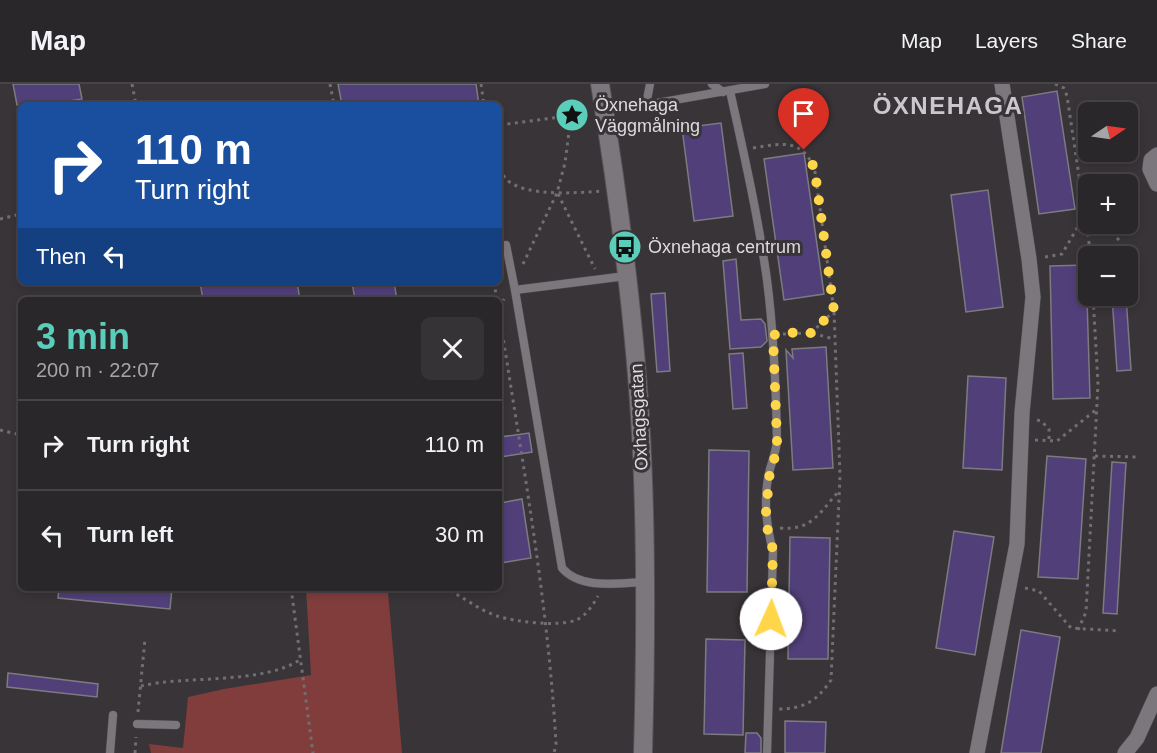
<!DOCTYPE html>
<meta charset="utf-8">
<style>
:root{--surface:#2a272a;--page:#363336;--text:#f1f3f6;--muted:#a5a5a8;--line:#464447;--accent:#5bcebb}
body{margin:0;font-family:Arial,sans-serif;background:var(--page);color:var(--text);height:100vh;display:flex;flex-direction:column;font-size:22px;white-space:nowrap}
*{box-sizing:border-box;margin:0}
p{font-size:20px;color:var(--muted)}
.icon{flex:none;width:33px;height:33px;fill:none;stroke:currentColor;stroke-width:2;stroke-linecap:round;stroke-linejoin:round}
.map{position:relative;flex:1;overflow:hidden}
.panel{position:absolute;left:18px;top:213px;width:484px;height:294px;display:flex;flex-direction:column;background:var(--surface);border-radius:9px;box-shadow:0 3px 9px #0003,0 0 0 2px var(--line)}
.panel>*{flex:none}
.banner{position:absolute;left:18px;top:18px;width:484px;height:183px;border-radius:9px;box-shadow:0 3px 9px #0003,0 0 0 2px var(--line);background:#1a4fa0;color:#fff;overflow:hidden}
.needle{width:39px;rotate:77deg}
.fabs{position:absolute;left:1078px;top:18px;display:grid;gap:12px}
.fabs a{display:grid;place-items:center;width:60px;height:60px;border-radius:9px;background:var(--surface);box-shadow:0 3px 9px #0003,0 0 0 2px var(--line);font-size:30px}
.pin{position:absolute;display:grid;place-items:center;width:51px;height:51px;color:#fff;margin:-62px -26px;border-radius:50% 50% 50% 0;rotate:-45deg;box-shadow:0 0 6px #0007}
.pin .icon{rotate:45deg}
.me{position:absolute;width:66px;margin:-33px;rotate:2deg;stroke-linejoin:round;filter:drop-shadow(0 0 4px #0008)}
.turn{display:flex;align-items:center;gap:21px;height:126px;padding:0 18px;font-size:27px}
.turn .icon{width:78px;height:78px;stroke-width:2.5}
.turn b{display:block;font-size:42px;line-height:51px}
.then{display:flex;align-items:center;height:57px;padding:0 18px;background:#0003;gap:12px;font-size:22px}
.round{display:grid;place-items:center;flex:none;width:63px;height:63px;border-radius:9px;background:var(--page)}
.headline{display:flex;align-items:center;justify-content:space-between;height:102px;padding:0 18px}
h1{font-size:36px;font-weight:600;line-height:45px;color:var(--accent)}
ul{padding:0;list-style:none}
li{display:flex;align-items:center;gap:18px;height:90px;padding:0 18px;border-top:2px solid var(--line)}
li div{flex:1}
li b{display:block;font-size:22px}
li em{font-style:normal}
header{display:flex;align-items:center;gap:36px;box-sizing:border-box;height:84px;padding:0 30px;background:var(--surface);border-bottom:2px solid var(--line)}
header strong{font-size:28px}
nav{display:flex;gap:33px;margin-inline-start:auto;font-size:21px}
.map>svg:first-child{display:block}
.green{fill:#803d3c}
.building{fill:#513f7a;stroke:#7c7b80;stroke-width:1.5}
.lines{fill:none;stroke-linecap:round;stroke-linejoin:round}
.lane-casing{stroke:#545154;stroke-width:9}
.street-casing{stroke:#545154;stroke-width:16}
.secondary-casing{stroke:#545154;stroke-width:20}
.path{stroke:#726e72;stroke-width:3;stroke-dasharray:3 4.5;stroke-linecap:butt}
.lane{stroke:#7c777c;stroke-width:8}
.street{stroke:#7c777c;stroke-width:15}
.secondary{stroke:#7c777c;stroke-width:18}
.route{stroke:#ffd54a;stroke-width:10;stroke-dasharray:0 18}
.labels{text-anchor:middle;dominant-baseline:central;stroke-width:6;stroke-linejoin:round;paint-order:stroke}
.poi-label{font-size:18px;fill:#dedbde;stroke:#383438;text-anchor:start}
.street-label{font-size:18px;fill:#dedbde;stroke:#383438}
.district-label{font-size:24px;font-weight:bold;letter-spacing:1.5px;fill:#ccc7cc;stroke:#383438}
</style>
<header>
<strong>Map</strong>
<nav><a>Map</a><a>Layers</a><a>Share</a></nav>
</header>
<div class="map">
<svg width="1157" height="669" viewBox="0 0 1157 669">
<rect width="100%" height="100%" fill="#383438"/>
<!-- green -->
<path class="green" d="M306,504H386L388,508L402,669H151L149,660L183,664L188,613L224,605L311,591Z"/>
<!-- building -->
<g class="building">
<path d="M13,0H79L82,15L44,21H17Z"/>
<path d="M338,0H476L479,21H342Z"/>
<path d="M1057,7L1075,125L1039,130L1022,13Z"/>
<path d="M721,39L733,132L694,137L682,44Z"/>
<path d="M804,69L824,210L784,216L764,75Z"/>
<path d="M988,106L1003,223L966,228L951,111Z"/>
<path d="M736,175L741,236L761,235L765,240L767,257L761,263L730,265L723,177Z"/>
<path d="M1086,181L1090,314L1053,315L1050,182Z"/>
<path d="M200,198H297L300,216H203Z"/>
<path d="M352,198H394L397,216H355Z"/>
<path d="M665,209L670,287L657,288L651,210Z"/>
<path d="M1112,212H1126L1131,286L1117,287Z"/>
<path d="M826,263L833,384L793,386L786,266L793,274L792,265Z"/>
<path d="M743,269L747,324L733,325L729,270Z"/>
<path d="M968,292L1006,294L1002,386L963,384Z"/>
<path d="M529,349L532,368L500,373V353Z"/>
<path d="M709,366L749,367L747,508H707Z"/>
<path d="M1047,372L1086,375L1078,495L1038,493Z"/>
<path d="M1112,378L1126,379L1117,530L1103,529Z"/>
<path d="M522,415L531,474L500,479V419Z"/>
<path d="M954,447L994,453L975,571L936,564Z"/>
<path d="M790,453L830,454L828,575H788Z"/>
<path d="M59,504H172L170,525L58,514Z"/>
<path d="M745,518H756L762,523L761,541L756,545L744,546Z"/>
<path d="M1021,546L1060,553L1041,669H1001Z"/>
<path d="M706,555L745,556L743,651L704,650Z"/>
<path d="M8,589L98,600L97,613L7,603Z"/>
<path d="M785,637L826,638L825,669H785Z"/>
<path d="M746,649H757L761,654V669H745Z"/>
</g>
<g class="lines">
<defs>
<g id="lane">
<path d="M650,0L646,21L765,0"/>
<path d="M712,0L723,8"/>
<path d="M730,7C744,70 758,132 767,196C774,250 776,303 777,357C776,367 773,375 770,385C763,412 766,441 773,467L767,669"/>
<path d="M506,161L515,206"/>
<path d="M626,192L515,206L562,484C581,506 618,499 645,498"/>
<path d="M137,640L176,641"/>
<path d="M110,669L113,631"/>
</g>
<g id="street">
<path d="M1157,71L1151,76L1150,85L1157,100"/>
<path d="M977,669L1017,460L1022,329L1033,213L1029,175L1002,0"/>
<path d="M1125,669L1137,654L1157,610"/>
</g>
<path id="secondary" d="M600,0C618,111 633,221 640,333C647,445 646,557 643,669"/>
</defs>
<!-- lane casing -->
<use href="#lane" class="lane-casing"/>
<!-- street casing -->
<use href="#street" class="street-casing"/>
<!-- secondary casing -->
<use href="#secondary" class="secondary-casing"/>
<!-- path -->
<g class="path">
<path d="M132,0L136,21"/>
<path d="M330,0L334,21"/>
<path d="M481,0L484,21"/>
<path d="M1055,0L1064,4L1067,12L1091,172"/>
<path d="M625,24L635,22"/>
<path d="M500,41L583,30"/>
<path d="M753,64C783,59 804,54 815,88L834,227L840,392L831,596C817,617 804,625 778,625"/>
<path d="M500,69C501,77 500,90 507,96C526,113 577,109 601,107"/>
<path d="M1127,100L1138,95"/>
<path d="M558,110L595,185"/>
<path d="M0,135L21,130"/>
<path d="M1111,140L1126,172"/>
<path d="M1045,173L1062,170L1080,139L1089,133"/>
<path d="M1128,179L1131,191"/>
<path d="M523,180L557,109L565,79L571,32"/>
<path d="M494,198L497,216"/>
<path d="M500,223L504,215"/>
<path d="M500,226L507,224"/>
<path d="M500,234C522,376 548,517 556,660L554,669"/>
<path d="M811,249L834,227"/>
<path d="M783,250L811,249L834,255"/>
<path d="M1037,336L1041,337L1049,345V357"/>
<path d="M0,346L21,351"/>
<path d="M1035,356L1057,357L1097,325"/>
<path d="M1095,372L1136,373"/>
<path d="M780,444C812,447 820,428 839,407"/>
<path d="M291,504L313,669"/>
<path d="M443,504C462,511 478,526 497,532C516,538 558,543 576,536C586,532 593,521 598,512"/>
<path d="M1025,504L1039,507L1071,544L1120,547"/>
<path d="M1078,546L1086,528L1098,300L1093,212"/>
<path d="M141,602C187,591 263,601 301,575"/>
<path d="M138,628L145,555"/>
<path d="M135,669L136,653"/>
</g>
<!-- lane -->
<use href="#lane" class="lane"/>
<!-- street -->
<use href="#street" class="street"/>
<!-- secondary -->
<use href="#secondary" class="secondary"/>
</g>
<g class="lines">
<!-- route -->
<path class="route" d="M771,535L773,466L767,443L766,427L770,386L775,373L777,357L773,251L798,248L811,249L834,227L815,88L811,76L804,66"/>
</g>
<!-- icons -->
<defs>
<symbol id="sight-disc" viewBox="-11 -11 22 22"><circle r="9.5" fill="#5bcebb" stroke="#383438"/><path d="M0-6L1.8-2.2L6-1.7L2.9 1.2L3.7 5.4L0 3.3L-3.7 5.4L-2.9 1.2L-6-1.7L-1.8-2.2Z" fill="#111"/></symbol>
<symbol id="bus-disc" viewBox="-11 -11 22 22"><circle r="9.5" fill="#5bcebb" stroke="#383438"/><path d="M-5-6H5V4H4V6H2V4H-2V6H-4V4H-5ZM-3.5-4V0h7V-4ZM-3.5 1.2v1.5H-2V1.2ZM2 1.2v1.5H3.5V1.2Z" fill="#111"/></symbol>
</defs>
<g fill-rule="evenodd">
<use href="#sight-disc" x="553" y="12" width="38" height="38"/>
<use href="#bus-disc" x="606" y="144" width="38" height="38"/>
</g>
<g class="labels">
<!-- poi labels -->
<g class="poi-label">
<text x="595" y="21">Öxnehaga<tspan x="595" dy="21">Väggmålning</tspan></text>
<text x="648" y="163">Öxnehaga centrum</text>
</g>
<!-- street labels -->
<g class="street-label">
<text transform="translate(639 333) rotate(-93)">Oxhagsgatan</text>
</g>
<!-- district labels -->
<g class="district-label">
<text x="948" y="21">ÖXNEHAGA</text>
</g>
</g>
</svg>
<div class="fabs">
<a><svg class="needle" viewBox="-14 -14 28 28"><path d="M0-13l5 13h-10z" fill="#e53935"/><path d="M0 13l5-13h-10z" fill="#a5a5a8"/></svg></a>
<a>+</a>
<a>−</a>
</div>
<div class="pin" style="left:804px;top:66px;background:#d93025"><svg class="icon" aria-label="arrive" viewBox="0 0 24 24"><path d="M6 21V4h12l-3 4 3 4H6"/></svg></div>
<svg class="me" style="left:771px;top:535px" viewBox="-20 -20 40 40"><circle r="19" fill="#fff"/><path d="M0-13L10 11 0 6-10 11z" fill="#ffd54a"/></svg>
<div class="banner">
<div class="turn"><svg class="icon" aria-label="right" viewBox="0 0 24 24"><path d="M7 20v-9h11M14 6l5 5-5 5"/></svg><div><b>110 m</b>Turn right</div></div>
<div class="then">Then<svg class="icon" aria-label="left" viewBox="0 0 24 24"><path d="M17 20v-9H6M10 6l-5 5 5 5"/></svg></div>
</div>
<section class="panel">
<div class="headline"><div><h1>3 min</h1><p>200 m · 22:07</p></div><a class="round"><svg class="icon" aria-label="close" viewBox="0 0 24 24"><path d="M6 6l12 12M18 6L6 18"/></svg></a></div>
<ul>
<li><svg class="icon" aria-label="right" viewBox="0 0 24 24"><path d="M7 20v-9h11M14 6l5 5-5 5"/></svg><div><b>Turn right</b></div><em>110 m</em></li>
<li><svg class="icon" aria-label="left" viewBox="0 0 24 24"><path d="M17 20v-9H6M10 6l-5 5 5 5"/></svg><div><b>Turn left</b></div><em>30 m</em></li>
</ul>
</section>
</div>
